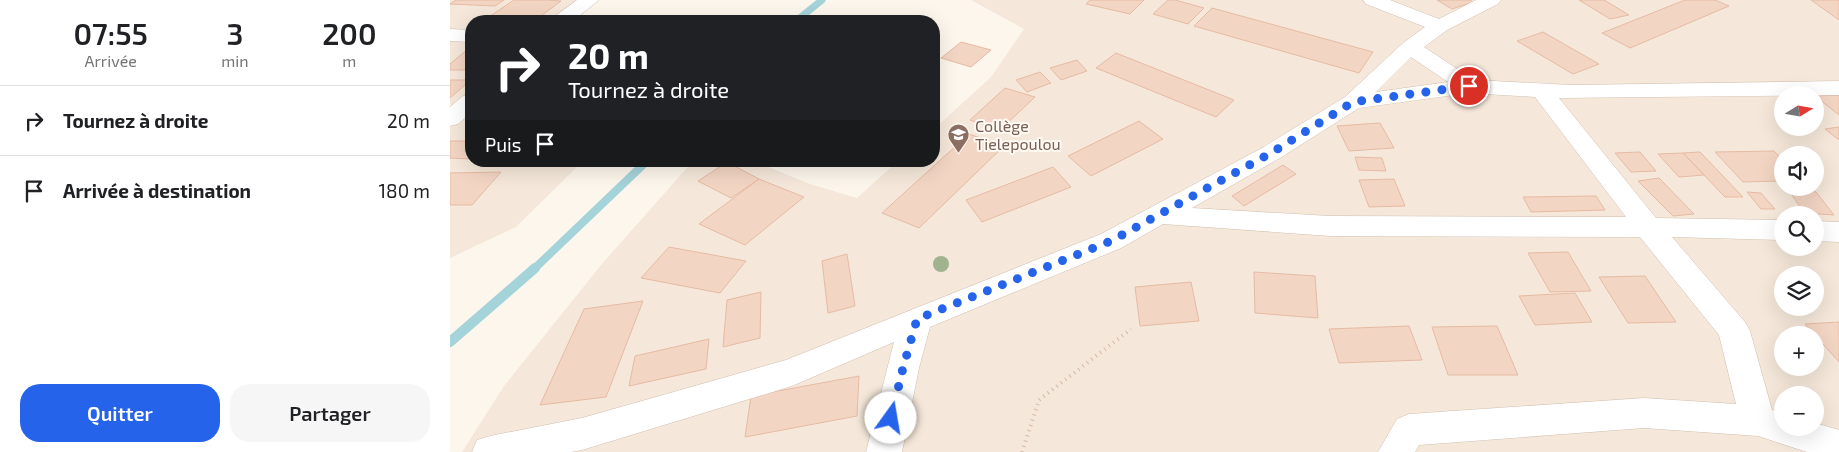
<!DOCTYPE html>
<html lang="fr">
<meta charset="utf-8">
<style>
:root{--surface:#fff;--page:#f6f6f6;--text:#202124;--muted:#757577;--line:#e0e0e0;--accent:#2563eb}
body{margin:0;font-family:"Exo 2",sans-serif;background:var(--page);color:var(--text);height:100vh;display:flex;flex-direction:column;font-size:19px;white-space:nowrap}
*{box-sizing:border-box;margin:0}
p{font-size:16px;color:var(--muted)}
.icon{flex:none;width:28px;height:28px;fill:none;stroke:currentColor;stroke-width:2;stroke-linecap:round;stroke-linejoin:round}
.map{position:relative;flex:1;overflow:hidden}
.drawer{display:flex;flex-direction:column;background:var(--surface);width:450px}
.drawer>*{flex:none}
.hud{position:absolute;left:15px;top:15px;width:475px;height:152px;border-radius:20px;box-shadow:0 5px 20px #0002;background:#202124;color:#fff;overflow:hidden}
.needle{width:32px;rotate:79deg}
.controls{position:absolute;left:1324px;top:86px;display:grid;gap:10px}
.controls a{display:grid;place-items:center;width:50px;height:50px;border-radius:50%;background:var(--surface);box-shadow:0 5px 20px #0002;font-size:25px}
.pin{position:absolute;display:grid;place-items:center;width:42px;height:42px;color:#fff;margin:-21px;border:2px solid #fff;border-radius:50%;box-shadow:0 1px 5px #0007}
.me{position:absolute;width:55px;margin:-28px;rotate:13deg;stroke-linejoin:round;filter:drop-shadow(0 0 4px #0008)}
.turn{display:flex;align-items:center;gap:18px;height:105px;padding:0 20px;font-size:22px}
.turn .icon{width:65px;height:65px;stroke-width:2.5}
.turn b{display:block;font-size:35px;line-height:42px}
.then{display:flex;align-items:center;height:48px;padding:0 20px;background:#0003;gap:10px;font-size:19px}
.eta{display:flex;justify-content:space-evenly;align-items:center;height:85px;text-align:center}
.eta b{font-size:30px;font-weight:600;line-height:35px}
.button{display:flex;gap:10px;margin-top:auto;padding:10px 20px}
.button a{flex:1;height:58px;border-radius:20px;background:var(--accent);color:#fff;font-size:20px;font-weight:600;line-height:58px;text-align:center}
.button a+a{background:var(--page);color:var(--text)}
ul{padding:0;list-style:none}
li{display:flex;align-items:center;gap:15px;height:70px;padding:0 20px;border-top:1px solid var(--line)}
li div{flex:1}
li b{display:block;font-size:19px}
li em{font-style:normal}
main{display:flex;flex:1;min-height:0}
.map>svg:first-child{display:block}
.residential{fill:#f5e8da;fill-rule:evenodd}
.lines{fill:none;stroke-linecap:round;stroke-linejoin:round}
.stream-far2{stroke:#a5d3da;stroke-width:7}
.stream-far1{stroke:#a5d3da;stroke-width:8}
.stream{stroke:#a5d3da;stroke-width:10}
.building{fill:#f3d5c3;stroke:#e6bba3}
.minor-casing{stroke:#d1beb0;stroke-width:1}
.path{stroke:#d9b8a5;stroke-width:4;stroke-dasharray:1 4.5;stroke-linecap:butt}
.minor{fill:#fff;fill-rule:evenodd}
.tree{fill:#a0b28e}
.route{stroke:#2563eb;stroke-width:9;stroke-dasharray:0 16.2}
.labels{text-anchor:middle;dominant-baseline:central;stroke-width:4;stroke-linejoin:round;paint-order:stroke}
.education-label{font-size:16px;fill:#785e54;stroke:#fffaf3;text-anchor:start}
</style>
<main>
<section class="drawer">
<div class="eta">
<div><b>07:55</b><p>Arrivée</p></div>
<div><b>3</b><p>min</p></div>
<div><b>200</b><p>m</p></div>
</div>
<ul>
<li><svg class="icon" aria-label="right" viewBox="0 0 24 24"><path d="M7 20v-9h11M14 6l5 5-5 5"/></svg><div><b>Tournez à droite</b></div><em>20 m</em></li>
<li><svg class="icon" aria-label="arrive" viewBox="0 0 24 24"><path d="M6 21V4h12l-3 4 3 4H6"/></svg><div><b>Arrivée à destination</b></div><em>180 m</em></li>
</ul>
<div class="button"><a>Quitter</a><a>Partager</a></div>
</section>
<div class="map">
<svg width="1389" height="452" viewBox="0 0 1389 452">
<rect width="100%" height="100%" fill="#fdf6ec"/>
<!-- residential -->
<g class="residential">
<path d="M0,0H130L126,16L128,21H21V161H133L66,227L0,258Z"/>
<path d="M521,0H1389V452H12L54,386L151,265L243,161H304L357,183L407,198L448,161H484V129L541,77L574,29ZM1332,95H1365V128H1332ZM1332,155H1365V188H1332ZM1332,215H1365V248H1332ZM1332,275H1365V308H1332ZM1332,335H1365V368H1332ZM1332,395H1365V428H1332Z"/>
</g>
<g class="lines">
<!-- stream-far2 -->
<path class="stream-far2" d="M346,21L372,0"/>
<!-- stream-far1 -->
<path class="stream-far1" d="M84,269L197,161"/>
<!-- stream -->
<path class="stream" d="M0,342L85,268"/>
</g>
<!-- building -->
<g class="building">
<path d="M6,0H54L45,6L0,4Z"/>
<path d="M64,0H96L111,1L84,21H33Z"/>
<path d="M640,0H694L680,14L636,4Z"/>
<path d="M718,0H725L754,8L738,24L703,14Z"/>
<path d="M987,0H1020L1023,2L1002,9Z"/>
<path d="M1129,0H1154L1179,15L1160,19Z"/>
<path d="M1235,0H1265L1279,6L1180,48L1152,33Z"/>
<path d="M1361,0H1389V20Z"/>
<path d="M762,8L923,52L909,73L744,26Z"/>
<path d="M1093,32L1149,64L1123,74L1067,41Z"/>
<path d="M511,42L541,50L521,67L491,58Z"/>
<path d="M18,49H21V70H0V64Z"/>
<path d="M666,53L784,100L766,117L646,68Z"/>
<path d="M627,60L637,71L611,80L600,68Z"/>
<path d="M590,72L601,83L577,92L566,80Z"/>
<path d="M0,80H21L0,98Z"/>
<path d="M555,88L585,97L550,130L520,120Z"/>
<path d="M1389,95V115L1365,96Z"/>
<path d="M689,121L713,139L641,176L618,156Z"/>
<path d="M930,123L944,148L899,151L887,126Z"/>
<path d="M1389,127V140L1375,129Z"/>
<path d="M519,134L554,146L469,228L432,213Z"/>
<path d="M0,141H21V159L0,158Z"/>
<path d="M1324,151L1332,159V181L1293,182L1265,152Z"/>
<path d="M1190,152L1206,171L1181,172L1165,153Z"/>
<path d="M1250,152L1293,197H1275L1233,153Z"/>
<path d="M1233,153L1254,175L1229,177L1208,154Z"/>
<path d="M905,157L932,158L936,171L909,170Z"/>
<path d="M277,162L309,179L281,198L248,181Z"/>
<path d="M833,165L846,174L794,206L782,196Z"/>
<path d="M603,167L621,187L532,222L516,200Z"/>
<path d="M51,172L22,205H0V173Z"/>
<path d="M1209,178L1244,214L1223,216L1188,181Z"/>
<path d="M309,179L354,197L295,245L249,224Z"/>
<path d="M944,179L955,206L919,207L909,180Z"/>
<path d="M1338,189L1366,192L1384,215L1354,213Z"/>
<path d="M1297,192L1311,193L1325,209H1311Z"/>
<path d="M1146,196L1155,210L1081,212L1073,197Z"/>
<path d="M219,247L296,261L270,293L191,278Z"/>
<path d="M1118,252L1141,291L1100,292L1078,253Z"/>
<path d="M397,254L405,306L378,313L372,261Z"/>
<path d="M804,272L865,276L868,318L805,313Z"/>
<path d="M1195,276L1226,322L1178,323L1149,277Z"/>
<path d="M741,282L749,321L690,326L685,287Z"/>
<path d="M311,292L310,338L273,347L277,300Z"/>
<path d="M1125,293L1142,322L1085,325L1069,296Z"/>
<path d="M193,301L156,397L90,405L134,309Z"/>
<path d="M1389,322V362L1355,324Z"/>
<path d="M959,326L972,360L889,363L879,329Z"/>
<path d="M1047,326L1068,375H998L982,327Z"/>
<path d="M259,339L256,369L179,386L185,356Z"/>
<path d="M409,376L407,416L295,437L301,396Z"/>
</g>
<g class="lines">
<defs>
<g id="minor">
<path d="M127,0H149L123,21H101L104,17Z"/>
<path d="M913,0H940L989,19L1026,0H1051L1048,4L997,30L974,47L1024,80L1121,85L1389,81V95L1109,98L1206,218L1332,220V240L1222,237L1295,322L1300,331L1322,410L1332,413V428H1365V423L1389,430V452H1357L1308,436L1194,428L969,445L965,452H928L947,419L959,414L1194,398L1286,404L1269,335L1190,237L880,236L713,224L671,248L480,327L469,368L452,452H416L444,342L342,386L132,450L121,452H22L27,440L40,436L132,418L336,360L651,234L812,148L895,97L953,43L975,27L916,4ZM961,57L998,82L926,92ZM1019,93L1085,97L1176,217L880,216L742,208L830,158L909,108Z"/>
<path d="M0,29L21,30V42L0,41Z"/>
<path d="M21,94V113L8,124L0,126V107L13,96Z"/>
<path d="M1365,221L1389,222V242L1365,241Z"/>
</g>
</defs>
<!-- minor casing -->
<use href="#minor" class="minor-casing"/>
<!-- path -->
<path class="path" d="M572,452L589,400L681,329"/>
<!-- minor -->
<use href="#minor" class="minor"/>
</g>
<!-- trees -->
<circle class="tree" cx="491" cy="264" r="8"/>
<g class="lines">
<!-- route -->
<path class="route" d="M441,418L453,368L467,319L661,241L821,153L903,102L1019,86"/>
</g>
<!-- icons -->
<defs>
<symbol id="school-pin" viewBox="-11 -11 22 30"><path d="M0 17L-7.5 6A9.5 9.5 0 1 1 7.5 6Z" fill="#8d6e63" stroke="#fffaf3"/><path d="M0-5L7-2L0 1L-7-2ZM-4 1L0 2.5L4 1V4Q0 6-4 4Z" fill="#fff"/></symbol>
</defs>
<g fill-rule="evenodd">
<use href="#school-pin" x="496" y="122" width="25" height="34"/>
</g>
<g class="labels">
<!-- education labels -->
<g class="education-label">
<text x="525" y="125">Collège<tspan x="525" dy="18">Tielepoulou</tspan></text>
</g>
</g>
</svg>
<div class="controls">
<a><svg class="needle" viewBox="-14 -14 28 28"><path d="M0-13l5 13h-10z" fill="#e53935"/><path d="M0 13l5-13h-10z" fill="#757577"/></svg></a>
<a><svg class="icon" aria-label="sound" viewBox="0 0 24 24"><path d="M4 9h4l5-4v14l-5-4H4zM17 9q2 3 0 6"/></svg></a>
<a><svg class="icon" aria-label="search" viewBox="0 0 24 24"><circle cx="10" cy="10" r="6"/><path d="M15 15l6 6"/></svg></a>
<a><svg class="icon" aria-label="layers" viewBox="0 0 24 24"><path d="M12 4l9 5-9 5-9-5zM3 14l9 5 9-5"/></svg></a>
<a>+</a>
<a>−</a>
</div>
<div class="pin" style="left:1019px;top:86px;background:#d93025"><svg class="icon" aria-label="arrive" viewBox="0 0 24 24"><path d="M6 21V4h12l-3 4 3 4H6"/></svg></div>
<svg class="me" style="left:441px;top:418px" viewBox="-20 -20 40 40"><circle r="19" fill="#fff"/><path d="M0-13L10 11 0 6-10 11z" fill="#2563eb"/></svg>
<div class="hud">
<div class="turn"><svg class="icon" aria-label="right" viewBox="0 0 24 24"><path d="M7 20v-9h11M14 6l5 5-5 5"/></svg><div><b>20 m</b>Tournez à droite</div></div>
<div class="then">Puis<svg class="icon" aria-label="arrive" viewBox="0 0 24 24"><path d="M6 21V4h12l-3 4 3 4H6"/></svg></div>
</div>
</div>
</main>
